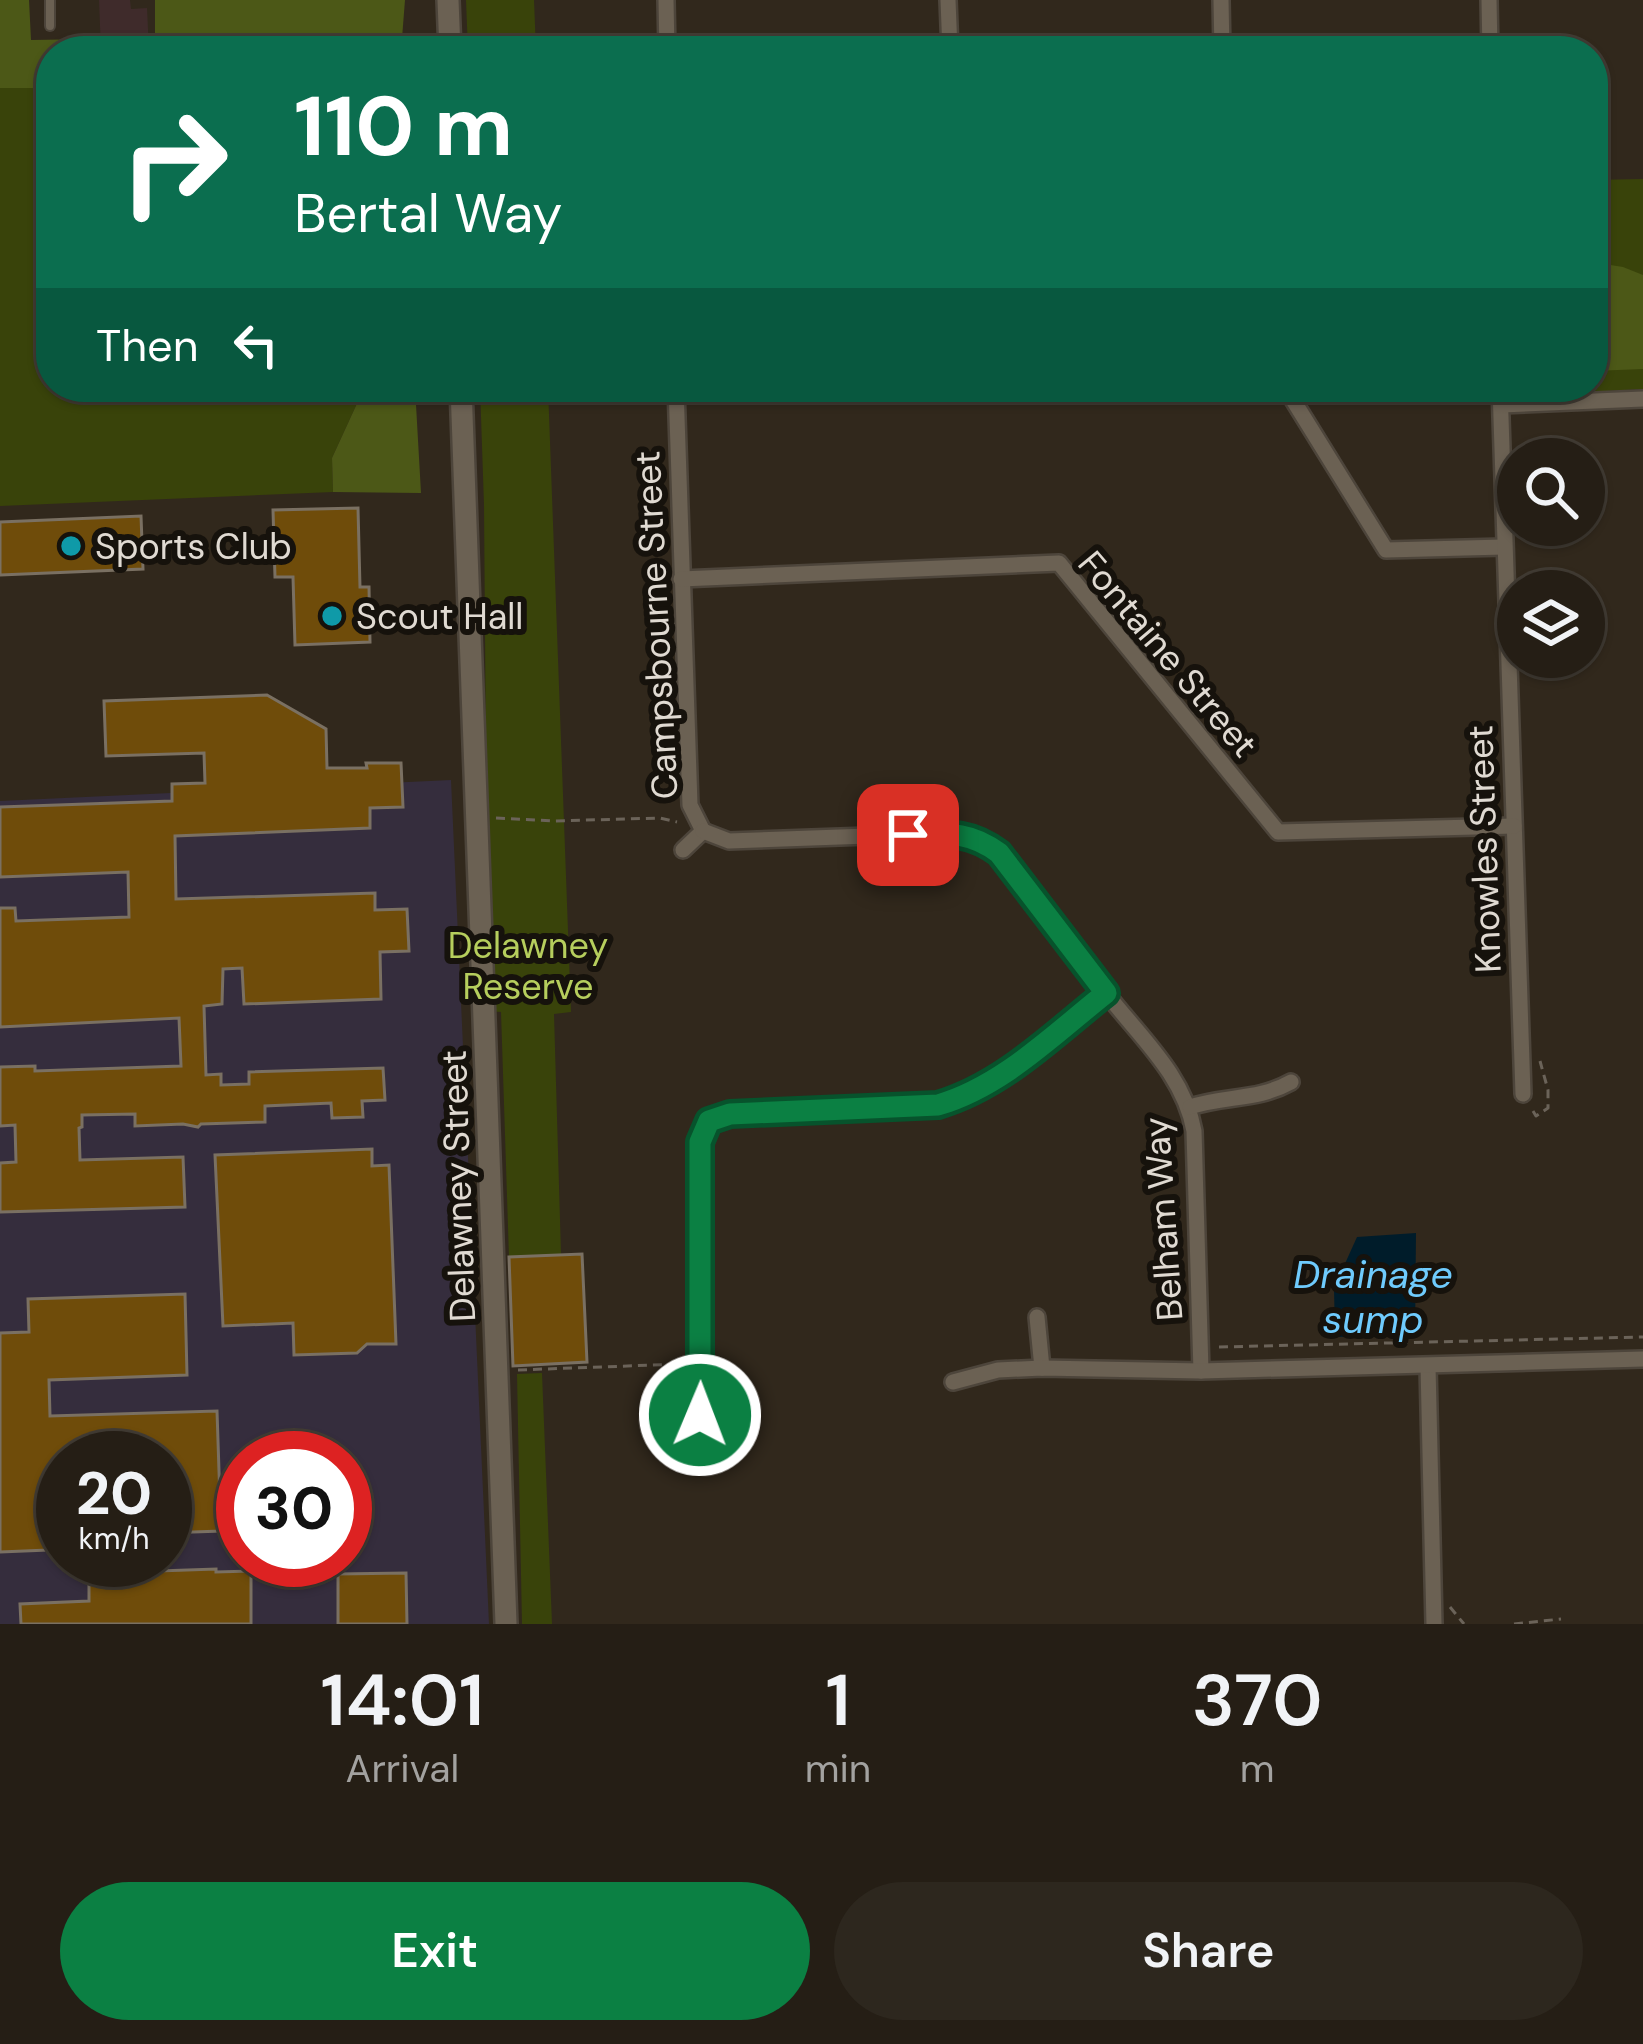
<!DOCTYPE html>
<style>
:root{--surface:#251e15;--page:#2d271e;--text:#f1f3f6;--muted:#a3a2a0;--line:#423c34;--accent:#0b8043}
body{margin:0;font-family:"DM Sans",sans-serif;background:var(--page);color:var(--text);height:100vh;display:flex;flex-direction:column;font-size:45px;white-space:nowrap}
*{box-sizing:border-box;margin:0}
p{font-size:39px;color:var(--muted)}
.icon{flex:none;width:66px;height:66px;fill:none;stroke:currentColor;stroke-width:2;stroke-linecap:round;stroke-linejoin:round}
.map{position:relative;height:1624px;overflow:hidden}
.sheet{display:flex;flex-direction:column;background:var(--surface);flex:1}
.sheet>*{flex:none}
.guide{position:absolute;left:36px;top:36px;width:1572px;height:366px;border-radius:48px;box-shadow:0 3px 9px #0004,0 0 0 3px var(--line);background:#0b6e4f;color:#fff;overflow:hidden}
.tools{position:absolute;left:1497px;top:438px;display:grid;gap:24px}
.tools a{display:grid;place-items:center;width:108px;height:108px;border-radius:50%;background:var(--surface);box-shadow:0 3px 9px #0004,0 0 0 3px var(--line);font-size:60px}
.speed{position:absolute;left:36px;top:1431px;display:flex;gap:24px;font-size:60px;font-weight:700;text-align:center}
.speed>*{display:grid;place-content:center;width:156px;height:156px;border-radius:50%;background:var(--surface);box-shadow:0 3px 9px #0004,0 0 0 3px var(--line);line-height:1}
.speed small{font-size:30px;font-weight:400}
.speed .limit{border:18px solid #d22;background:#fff;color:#111}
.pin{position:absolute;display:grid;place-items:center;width:102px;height:102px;color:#fff;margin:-51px;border-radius:24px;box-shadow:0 6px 18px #0006}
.me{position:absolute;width:132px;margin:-66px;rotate:1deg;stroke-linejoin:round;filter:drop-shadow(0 0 9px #0008)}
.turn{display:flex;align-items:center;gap:42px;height:252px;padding:0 60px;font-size:54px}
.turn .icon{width:156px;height:156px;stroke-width:2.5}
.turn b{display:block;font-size:84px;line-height:102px}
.then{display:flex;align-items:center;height:114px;padding:0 60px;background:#0003;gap:24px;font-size:45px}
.eta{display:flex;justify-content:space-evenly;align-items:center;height:204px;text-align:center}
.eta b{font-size:72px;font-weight:600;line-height:84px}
.button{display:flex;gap:24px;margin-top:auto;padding:24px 60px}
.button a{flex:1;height:138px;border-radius:72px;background:var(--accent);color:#fff;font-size:48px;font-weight:600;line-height:138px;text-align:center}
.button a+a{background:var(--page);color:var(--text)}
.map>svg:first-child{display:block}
.commercial{fill:#3f2b2b}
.industrial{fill:#352d3d;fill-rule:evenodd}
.green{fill:#39430a}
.forest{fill:#4c5817}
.water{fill:#001c2a}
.building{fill:#6f4c0a;stroke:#7a7062;stroke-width:3}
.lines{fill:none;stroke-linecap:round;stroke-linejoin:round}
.lane-casing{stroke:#4d453b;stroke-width:12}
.street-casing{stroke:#4d453b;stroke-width:20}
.secondary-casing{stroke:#4d453b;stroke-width:26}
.path{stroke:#6b6359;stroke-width:3;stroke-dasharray:9 6;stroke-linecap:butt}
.lane{stroke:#6b6153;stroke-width:8}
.street{stroke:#6b6153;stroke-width:15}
.secondary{stroke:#6b6153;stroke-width:21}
.route-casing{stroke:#07532c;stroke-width:30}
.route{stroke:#0b8043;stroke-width:21}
.culture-dot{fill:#0f9aa8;stroke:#16120c;stroke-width:4.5}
.labels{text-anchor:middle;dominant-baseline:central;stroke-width:12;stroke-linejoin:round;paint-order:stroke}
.poi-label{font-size:36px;fill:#e0dad2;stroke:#16120c;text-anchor:start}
.street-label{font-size:36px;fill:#e0dad2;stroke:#16120c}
.park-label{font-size:36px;fill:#b6ce5d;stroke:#16120c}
.water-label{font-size:39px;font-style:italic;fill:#6fcbfd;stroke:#16120c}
</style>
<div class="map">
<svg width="1643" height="1624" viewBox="0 0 1643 1624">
<rect width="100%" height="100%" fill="#31281c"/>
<!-- commercial -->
<path class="commercial" d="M99,0H130L131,9L147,8L149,51H101Z"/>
<!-- industrial -->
<path class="industrial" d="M451,780L489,1624H0V801ZM63,1458H165V1560H63ZM243,1458H345V1560H243Z"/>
<!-- green -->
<g class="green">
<path d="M466,0H534L536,51H468Z"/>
<path d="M0,88H51V387H359L360,397L332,458L333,492L0,506Z"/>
<path d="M1643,179V389L1533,395L1525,387H1593V180Z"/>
<path d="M480,387H548L571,1012L554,1014L561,1254L509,1257L501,1012L488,1011L484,505Z"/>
<path d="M542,1373L552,1624H522L517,1374Z"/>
</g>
<!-- forest -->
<g class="forest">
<path d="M0,0H29L31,40L92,39L93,51H51V88H0Z"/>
<path d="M155,0H405L401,51H155Z"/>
<path d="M1598,263L1623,267L1643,275V369L1593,371V268Z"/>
<path d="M359,387H415L421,493L333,492L332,458L360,397Z"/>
</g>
<!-- water -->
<path class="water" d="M1416,1233L1415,1335L1335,1337L1334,1288L1357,1237Z"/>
<!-- building -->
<g class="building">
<path d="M358,508L360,587H369L370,642L295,645L293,577H275L273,510Z"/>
<path d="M141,516L143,569L0,575V522Z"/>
<path d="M267,695L326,729L327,768H367L366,763H401L403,807L370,808V828L175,836L176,899L375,893V910L407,909L409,951L380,952L381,999L244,1004L242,968L223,969L222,1004L204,1006L206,1075L221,1074V1085L249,1084V1072L383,1068L385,1100L362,1101L363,1117L332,1118L331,1103L265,1106V1122L201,1124L198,1127L183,1124L135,1126V1114L82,1115V1127L79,1128L80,1160L183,1157L185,1207L0,1212V1163L16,1162L15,1125L0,1126V1067L35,1066V1071L181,1066L179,1018L0,1027V908H15L16,921L129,917L128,872L0,877V807L172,801V784L205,783L204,753L106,756L104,701Z"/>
<path d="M372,1149V1166L389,1165L396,1344H367L357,1353L294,1355L293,1323L223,1326L215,1155Z"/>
<path d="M582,1254L587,1362L513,1366L509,1257Z"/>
<path d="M185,1294L187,1375L49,1380L50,1416L217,1411L221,1531L165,1533V1458H63V1533L48,1550L0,1552V1333L29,1332L28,1299Z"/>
<path d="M216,1569V1572L251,1571V1624H21L20,1604L89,1601V1584L99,1573Z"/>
<path d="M406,1573L407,1624H338V1574Z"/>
</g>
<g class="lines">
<defs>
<path id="lane" d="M50,0V26"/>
<g id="street">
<path d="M666,0L667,51"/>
<path d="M948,0L950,51"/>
<path d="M1221,0L1222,51"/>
<path d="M1489,0L1490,51"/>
<path d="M676,387L690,805L703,831L683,850"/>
<path d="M1285,387L1386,550L1504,547"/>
<path d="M1500,387L1523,1094"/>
<path d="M1501,405L1643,399"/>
<path d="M681,579L1059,563L1278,832L1514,826"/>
<path d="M703,831L729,841L953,833L979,838L999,853C1035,900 1070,947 1106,993C1140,1037 1184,1075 1194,1131L1201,1371"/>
<path d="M1190,1107C1226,1095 1257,1101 1291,1082"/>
<path d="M1037,1317L1042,1368"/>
<path d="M1428,1366L1434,1624"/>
<path d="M953,1382L998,1370L1042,1368L1201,1371L1643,1359"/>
<path d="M700,1415L701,1142L709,1121L730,1114L938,1104C1003,1086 1054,1034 1106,993"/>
</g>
<g id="secondary">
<path d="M448,0L450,51"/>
<path d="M461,387L506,1624"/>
</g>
</defs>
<!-- lane casing -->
<use href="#lane" class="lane-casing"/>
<!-- street casing -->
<use href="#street" class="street-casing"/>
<!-- secondary casing -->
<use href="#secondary" class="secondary-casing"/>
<!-- path -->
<g class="path">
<path d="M496,818L553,821L660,818L677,822"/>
<path d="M1533,1111L1536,1116L1548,1108V1090L1540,1061"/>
<path d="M1219,1347L1643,1337"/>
<path d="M518,1370L682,1364"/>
<path d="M1450,1607L1464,1624"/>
<path d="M1514,1624L1561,1619"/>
</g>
<!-- lane -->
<use href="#lane" class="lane"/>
<!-- street -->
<use href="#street" class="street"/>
<!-- secondary -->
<use href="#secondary" class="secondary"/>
</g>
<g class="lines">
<defs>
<path id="route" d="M700,1415V1142L709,1121L730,1114L938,1105C1003,1086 1054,1034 1106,993L999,853C968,830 946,834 908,835"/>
</defs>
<!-- route casing -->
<use href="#route" class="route-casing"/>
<!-- route -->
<use href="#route" class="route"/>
</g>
<!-- markers -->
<g class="culture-dot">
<circle cx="71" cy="546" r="12"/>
<circle cx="332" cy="616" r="12"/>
</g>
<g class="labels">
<!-- poi labels -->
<g class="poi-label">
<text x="95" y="546">Sports Club</text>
<text x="356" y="616">Scout Hall</text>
</g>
<!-- street labels -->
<g class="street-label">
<text transform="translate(656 625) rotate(-93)">Campsbourne Street</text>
<text transform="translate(1168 654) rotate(50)">Fontaine Street</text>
<text transform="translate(1484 849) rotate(-92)">Knowles Street</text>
<text transform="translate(458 1186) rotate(-92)">Delawney Street</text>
<text transform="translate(1163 1219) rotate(-94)">Belham Way</text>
</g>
<!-- park labels -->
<g class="park-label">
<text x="528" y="945">Delawney<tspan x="528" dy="41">Reserve</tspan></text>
</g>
<!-- water labels -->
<g class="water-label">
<text x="1373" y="1274">Drainage<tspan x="1373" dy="45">sump</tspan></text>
</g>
</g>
</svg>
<div class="tools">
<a><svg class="icon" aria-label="search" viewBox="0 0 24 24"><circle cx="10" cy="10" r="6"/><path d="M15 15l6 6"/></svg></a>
<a><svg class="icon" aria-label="layers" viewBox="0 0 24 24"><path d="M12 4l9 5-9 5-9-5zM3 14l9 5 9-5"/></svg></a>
</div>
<div class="speed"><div>20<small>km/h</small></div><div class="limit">30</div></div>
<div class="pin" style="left:908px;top:835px;background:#d93025"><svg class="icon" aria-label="arrive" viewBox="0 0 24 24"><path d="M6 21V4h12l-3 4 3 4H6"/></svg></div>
<svg class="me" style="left:700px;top:1415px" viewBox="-20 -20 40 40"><circle r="17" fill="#0b8043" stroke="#fff" stroke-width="3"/><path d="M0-11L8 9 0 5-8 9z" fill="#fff"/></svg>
<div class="guide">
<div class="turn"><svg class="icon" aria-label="right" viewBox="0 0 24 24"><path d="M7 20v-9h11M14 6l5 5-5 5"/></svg><div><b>110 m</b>Bertal Way</div></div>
<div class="then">Then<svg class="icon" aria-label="left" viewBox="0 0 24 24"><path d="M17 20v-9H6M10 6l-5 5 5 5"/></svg></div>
</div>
</div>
<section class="sheet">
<div class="eta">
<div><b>14:01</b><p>Arrival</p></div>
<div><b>1</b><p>min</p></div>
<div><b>370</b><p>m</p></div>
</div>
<div class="button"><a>Exit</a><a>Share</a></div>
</section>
